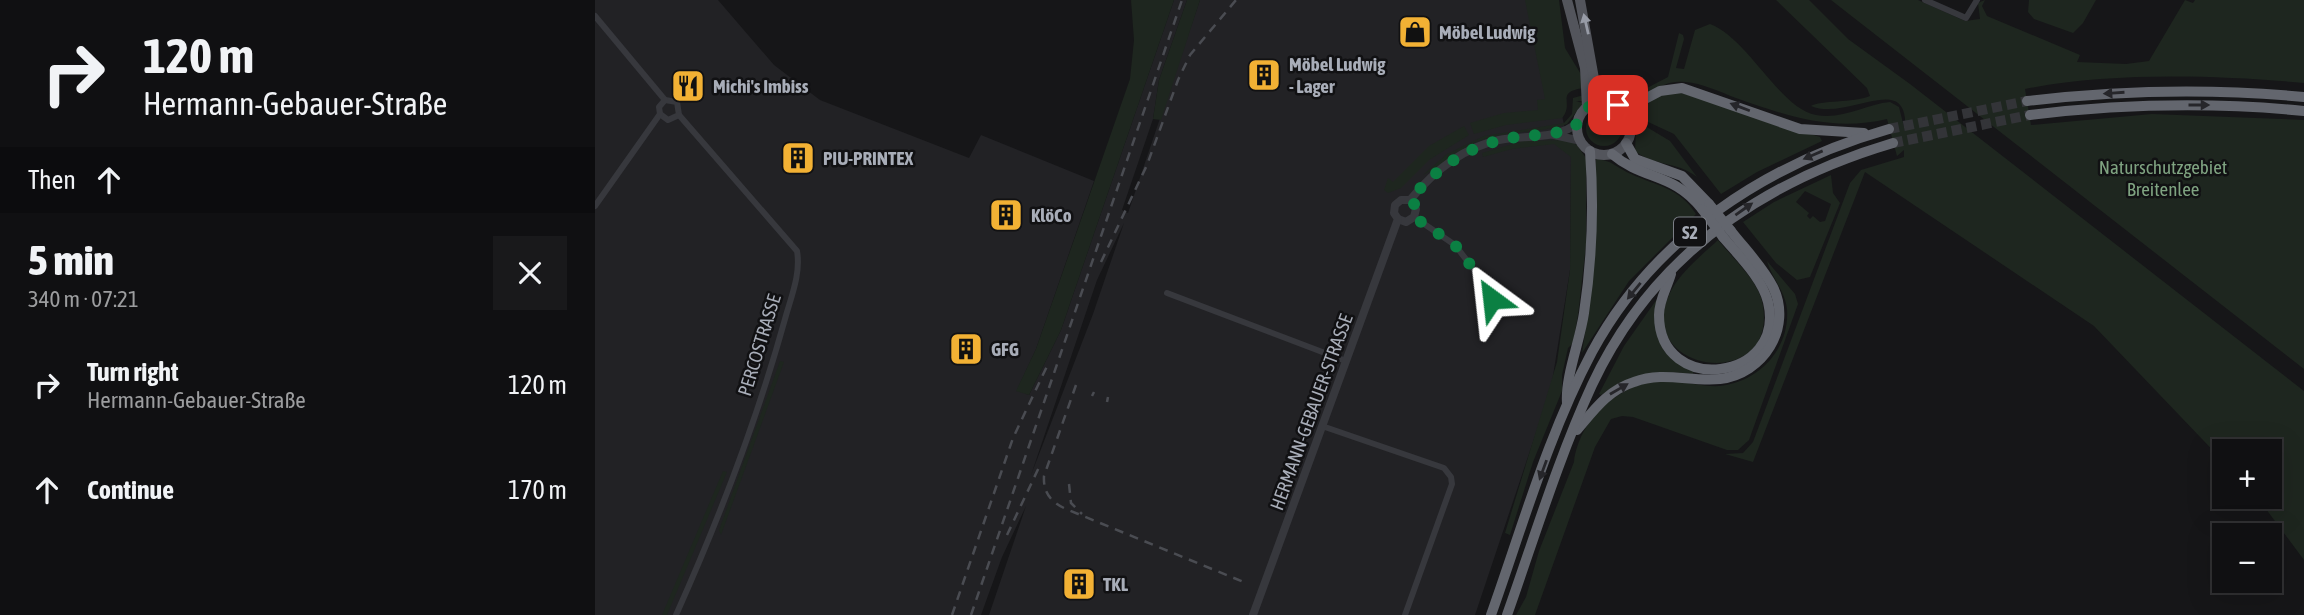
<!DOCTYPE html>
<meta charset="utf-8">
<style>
:root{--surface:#101012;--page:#19191b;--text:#f1f3f6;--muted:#9c9d9f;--line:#303032}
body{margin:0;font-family:"Asap Condensed",sans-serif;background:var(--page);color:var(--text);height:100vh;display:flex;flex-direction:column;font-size:26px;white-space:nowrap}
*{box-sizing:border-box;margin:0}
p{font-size:23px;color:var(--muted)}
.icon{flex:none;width:38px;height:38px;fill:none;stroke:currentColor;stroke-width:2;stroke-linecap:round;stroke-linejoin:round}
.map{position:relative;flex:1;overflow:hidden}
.details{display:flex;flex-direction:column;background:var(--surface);width:595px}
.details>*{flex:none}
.guide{background:#101012;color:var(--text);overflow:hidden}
.buttons{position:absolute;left:1617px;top:439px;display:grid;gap:14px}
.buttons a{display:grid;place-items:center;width:70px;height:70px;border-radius:0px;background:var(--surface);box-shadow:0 7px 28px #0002,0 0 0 2px var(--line);font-size:35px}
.pin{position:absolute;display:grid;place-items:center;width:60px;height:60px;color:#fff;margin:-30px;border-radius:14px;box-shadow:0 4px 10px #0006}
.me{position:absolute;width:77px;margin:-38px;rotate:330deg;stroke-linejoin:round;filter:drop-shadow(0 0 5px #0008)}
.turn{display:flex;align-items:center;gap:24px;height:147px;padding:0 28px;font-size:32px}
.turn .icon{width:91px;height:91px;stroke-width:2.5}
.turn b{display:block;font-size:49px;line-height:60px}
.then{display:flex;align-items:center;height:66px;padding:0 28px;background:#0003;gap:14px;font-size:26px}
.round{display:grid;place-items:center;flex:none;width:74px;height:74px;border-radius:0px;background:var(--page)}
.summary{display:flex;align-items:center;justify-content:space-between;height:119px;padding:0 28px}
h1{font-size:42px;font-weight:800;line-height:52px}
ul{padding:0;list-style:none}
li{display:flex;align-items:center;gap:21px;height:105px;padding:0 28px}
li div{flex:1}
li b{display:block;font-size:26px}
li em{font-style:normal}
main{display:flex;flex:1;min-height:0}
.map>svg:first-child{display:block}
.built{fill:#222225;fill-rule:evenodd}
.green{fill:#1e261f;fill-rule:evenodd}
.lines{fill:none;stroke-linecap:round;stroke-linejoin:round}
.motorway-tunnel{stroke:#333438;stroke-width:10;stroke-dasharray:10 5;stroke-linecap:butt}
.minor{stroke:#37383d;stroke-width:6}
.tertiary{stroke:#37383d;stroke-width:8}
.primary{stroke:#53555c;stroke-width:10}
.motorway{stroke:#63666e;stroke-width:10}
.rail{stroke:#4a4c52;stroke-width:2.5;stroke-dasharray:9 7;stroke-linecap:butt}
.motorway-bridge{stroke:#63666e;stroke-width:10}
.oneway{fill:#979ba6}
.oneway2{fill:#26262a}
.route{stroke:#0b8043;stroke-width:12;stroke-dasharray:0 21.6}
.labels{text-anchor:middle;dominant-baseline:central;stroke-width:5;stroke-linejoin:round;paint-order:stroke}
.shield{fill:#111113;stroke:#7b7e86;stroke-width:2}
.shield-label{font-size:18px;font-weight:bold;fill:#a8adb8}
.poi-label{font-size:19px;font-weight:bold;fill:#a8adb8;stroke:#111113;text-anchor:start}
.park-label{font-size:19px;fill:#7fa381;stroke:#111113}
.street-label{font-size:19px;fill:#a8adb8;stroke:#111113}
</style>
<main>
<section class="details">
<div class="guide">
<div class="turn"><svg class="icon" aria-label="right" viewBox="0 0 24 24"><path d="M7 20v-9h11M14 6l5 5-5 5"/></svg><div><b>120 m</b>Hermann-Gebauer-Straße</div></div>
<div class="then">Then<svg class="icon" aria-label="ahead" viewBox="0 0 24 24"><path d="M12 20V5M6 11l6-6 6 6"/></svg></div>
</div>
<div class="summary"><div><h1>5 min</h1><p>340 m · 07:21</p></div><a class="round"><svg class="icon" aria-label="close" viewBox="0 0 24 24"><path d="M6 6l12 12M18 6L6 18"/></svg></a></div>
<ul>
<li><svg class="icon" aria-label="right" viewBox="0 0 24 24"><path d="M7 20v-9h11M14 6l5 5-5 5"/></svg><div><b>Turn right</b><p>Hermann-Gebauer-Straße</p></div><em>120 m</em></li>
<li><svg class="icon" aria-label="ahead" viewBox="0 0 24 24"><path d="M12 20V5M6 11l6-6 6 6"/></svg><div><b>Continue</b></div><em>170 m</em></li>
</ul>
</section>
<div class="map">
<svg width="1709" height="615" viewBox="0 0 1709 615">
<rect width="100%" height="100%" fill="#161618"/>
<!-- built -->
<path class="built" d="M0,0H123L179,65L225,100L374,158L386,135L499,181L441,349L422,390L434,395L466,330L579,0H592L564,80L558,119L527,210L533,213L605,0H942L976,157L975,270L956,388L880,615H394L431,506L407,557L386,615H0ZM529,223L498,314L436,475L502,280Z"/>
<!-- green -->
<g class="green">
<path d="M536,0H579L466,330L434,395L421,391L441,349L535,79L539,40Z"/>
<path d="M592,0H605L566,120L558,119L564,80Z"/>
<path d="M930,0H964L970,48L987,76L989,88C959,92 980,103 967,118L911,125L879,134L875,123L909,113L943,110L942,100L950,99Z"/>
<path d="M1181,0H1214L1253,39L1315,84L1709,391V560L1662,497H1675V452H1629V462L1499,326L1270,172L1158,462L1130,454L1148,453L1158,442L1255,183L1266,170L1309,157V150L1302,156L1292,119C1238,132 1192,116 1141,98C1125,92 1107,83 1090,82C1065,79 1053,98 1031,102L1007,92L1033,98L1073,77L1084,33L1088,35L1089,39L1081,68L1089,69L1100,30L1115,24C1154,39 1184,108 1221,115C1248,120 1271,104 1295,102L1304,107L1310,131C1315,68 1253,122 1216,106C1225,100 1258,103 1275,96L1272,88Z"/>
<path d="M1236,0H1323L1370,21L1385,19L1383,3L1390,0L1387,6L1392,16L1485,55L1482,62L1531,64L1554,61L1590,0L1598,3L1600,0H1709V83C1622,75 1514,72 1430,89L1436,125L1557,114L1709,120V369Z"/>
<path d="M1434,0H1501L1488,23L1478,33L1439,19L1433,12Z"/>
<path d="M1081,91L1225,137L1227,141L1162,172L1126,194L1079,134L1038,115L1064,95Z"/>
<path d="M989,95V101H981L988,103L972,124C943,134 913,130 884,141C864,149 846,167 828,175L852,154L889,136L969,123L977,114L978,98Z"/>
<circle cx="1009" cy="128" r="18"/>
<path d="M869,126L874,135L834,160L806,188L793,193L789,190L793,178L798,182L834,146Z"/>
<path d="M1050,126L1075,141L1102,177C1082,161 1058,166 1040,151L1041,129Z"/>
<path d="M973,140L982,145L991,158V245L983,315L978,343L973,348L967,375V391L938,462L915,535L910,533L962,362L975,270L976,157L959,144L917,149L888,157L887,153L928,141Z"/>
<path d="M1001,159C1017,160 1022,168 1036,174C1062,186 1085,188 1101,214L1034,281L987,353L996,293Z"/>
<path d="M1236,175L1238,193L1245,203L1215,277L1202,280L1181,263L1148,222L1179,202ZM1210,191L1236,204L1230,221L1225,222L1218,216L1215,219L1212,216L1214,213L1201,202Z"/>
<path d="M1123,240C1138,259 1165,282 1168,306C1182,393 1039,373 1074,295C1083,274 1106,256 1123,240Z"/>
<path d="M1172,261L1200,294L1203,304L1154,440L1143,450H1132L1038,417L1027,416L1016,419L1000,447L940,615H921L931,597L944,551L979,462C985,415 1030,378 1077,381C1093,382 1109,387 1125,386C1164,382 1195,349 1192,309C1190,291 1176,276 1172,261Z"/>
<path d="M1062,299C1058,339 1072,345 1099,371L1098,374C1054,370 1044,374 1006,395L1004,394L1029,346Z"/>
<path d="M185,361L189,362L126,535L124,530Z"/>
<path d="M128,471L132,472L72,615H67Z"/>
</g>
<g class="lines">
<!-- motorway-tunnel -->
<g class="motorway-tunnel">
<path d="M1294,129L1432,101"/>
<path d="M1298,143L1435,115"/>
</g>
<!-- minor -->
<g class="minor">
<path d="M1330,0L1371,18L1382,0"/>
<path d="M0,16L70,100"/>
<path d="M65,114L73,120L84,115L82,102L70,100"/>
<path d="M0,206L65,114L64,107L70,100"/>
<path d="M819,217L860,245L897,293V299"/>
<path d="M572,293L751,361"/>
<path d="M727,426L849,468L856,477L857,484L810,615"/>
<path d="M81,615C124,519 162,420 190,319C196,297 206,274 202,251L84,115"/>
</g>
<!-- tertiary -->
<g class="tertiary">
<path d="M959,135L986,141"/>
<path d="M803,219L811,222L819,217L821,209L815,200"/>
<path d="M658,615L803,219L799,213L800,205L806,200H815C838,172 866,148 904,140C927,135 964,140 982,123"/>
</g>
<!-- primary -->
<g class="primary">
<path d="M972,0L990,68L992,107"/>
<path d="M985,0L1001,90L1006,101"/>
<circle cx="1009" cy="128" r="27"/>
</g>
<!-- motorway -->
<g class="motorway">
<path d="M1432,101C1525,90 1616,88 1709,97"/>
<path d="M1029,110L1065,91L1087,88L1205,129L1269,133"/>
<path d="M1435,115C1526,104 1617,102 1709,111"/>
<path d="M1031,143L1040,159L1087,176L1114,204"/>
<path d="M1017,154C1049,181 1078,172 1107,209"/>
<path d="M1076,274C1072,288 1064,300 1064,315C1064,397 1192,381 1173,302C1167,278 1144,256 1128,237"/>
<path d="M972,403C970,377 985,341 989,313C997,260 999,205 995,151"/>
<path d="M982,430C999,410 1013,390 1039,382C1068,371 1095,382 1125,379C1168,374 1198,328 1178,287C1168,267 1150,249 1136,231"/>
<path d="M896,615C927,528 953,435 997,352C1059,237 1171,164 1294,129"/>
<path d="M912,615C939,539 963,459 997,385C1057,257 1166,182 1298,143"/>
</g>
<!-- rail -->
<g class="rail">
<path d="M506,262L552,165L583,80L595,55L641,0"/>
<path d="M481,385L449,476C448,493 456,502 471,509L651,583"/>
<path d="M497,396L499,392"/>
<path d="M512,402L513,397"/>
<path d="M474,484L476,503L487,514"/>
<path d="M412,535L446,463"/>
<path d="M357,615L418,438L454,362"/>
<path d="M376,615L587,0"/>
</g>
<!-- motorway-bridge -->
<g class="motorway-bridge">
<path d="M1114,204L1136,231"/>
<path d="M1107,209L1128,237"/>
</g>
</g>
<!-- one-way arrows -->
<defs><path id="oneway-solid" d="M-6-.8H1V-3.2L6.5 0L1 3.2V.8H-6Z" transform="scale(1.75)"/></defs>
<use class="oneway" href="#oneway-solid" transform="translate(991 24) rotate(-103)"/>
<g class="oneway2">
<use href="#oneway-solid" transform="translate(1519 93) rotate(176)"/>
<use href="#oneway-solid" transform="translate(1604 105)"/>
<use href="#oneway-solid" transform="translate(1145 107) rotate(-159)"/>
<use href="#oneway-solid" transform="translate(1218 155) rotate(157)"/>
<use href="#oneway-solid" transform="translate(1149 209) rotate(-35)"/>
<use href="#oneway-solid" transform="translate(1039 291) rotate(129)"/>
<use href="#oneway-solid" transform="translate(1024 389) rotate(-30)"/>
<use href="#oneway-solid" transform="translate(948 470) rotate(110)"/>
</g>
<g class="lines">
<!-- route -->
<path class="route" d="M897,299V293L860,245L819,217L820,205L815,200C843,166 877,143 922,137C941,134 963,136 981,125C990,107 1001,96 1023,105"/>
</g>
<!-- icons -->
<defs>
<symbol id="shop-square" viewBox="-11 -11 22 22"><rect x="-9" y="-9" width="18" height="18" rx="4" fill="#f2b134" stroke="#111113"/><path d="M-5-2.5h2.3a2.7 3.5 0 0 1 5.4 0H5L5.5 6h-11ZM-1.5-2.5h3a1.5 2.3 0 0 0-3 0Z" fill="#111"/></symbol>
<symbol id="building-square" viewBox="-11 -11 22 22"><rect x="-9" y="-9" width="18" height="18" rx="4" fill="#f2b134" stroke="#111113"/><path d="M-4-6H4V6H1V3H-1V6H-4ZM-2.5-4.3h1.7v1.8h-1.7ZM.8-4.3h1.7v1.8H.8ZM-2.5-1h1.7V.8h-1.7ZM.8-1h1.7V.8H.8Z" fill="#111"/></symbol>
<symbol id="restaurant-square" viewBox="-11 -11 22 22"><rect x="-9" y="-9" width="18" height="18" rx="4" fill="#f2b134" stroke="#111113"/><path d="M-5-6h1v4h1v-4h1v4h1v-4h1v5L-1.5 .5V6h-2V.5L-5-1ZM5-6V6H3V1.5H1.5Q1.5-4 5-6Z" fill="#111"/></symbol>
</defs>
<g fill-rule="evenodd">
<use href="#shop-square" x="801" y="13" width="38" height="38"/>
<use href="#building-square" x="650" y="56" width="38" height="38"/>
<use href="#restaurant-square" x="74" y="67" width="38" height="38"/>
<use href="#building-square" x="184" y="139" width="38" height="38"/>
<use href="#building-square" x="392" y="196" width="38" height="38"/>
<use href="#building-square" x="352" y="330" width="38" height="38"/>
<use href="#building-square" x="465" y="565" width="38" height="38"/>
</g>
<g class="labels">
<!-- shield labels -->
<rect class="shield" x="1079" y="217.5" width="32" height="29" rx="5"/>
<g class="shield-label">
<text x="1095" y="232">S2</text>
</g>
<!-- poi labels -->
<g class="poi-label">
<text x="844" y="32">Möbel Ludwig</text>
<text x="694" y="64">Möbel Ludwig<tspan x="694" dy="22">- Lager</tspan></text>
<text x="118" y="86">Michi's Imbiss</text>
<text x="228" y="158">PIU-PRINTEX</text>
<text x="436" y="215">KlöCo</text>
<text x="396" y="349">GFG</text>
<text x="508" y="584">TKL</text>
</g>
<!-- park labels -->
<g class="park-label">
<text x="1568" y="167">Naturschutzgebiet<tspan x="1568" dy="22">Breitenlee</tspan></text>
</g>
<!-- street labels -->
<g class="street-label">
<text transform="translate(164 345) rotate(-73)">PERCOSTRASSE</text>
<text transform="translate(716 412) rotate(-70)">HERMANN-GEBAUER-STRASSE</text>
</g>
</g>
</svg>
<div class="buttons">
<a>+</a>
<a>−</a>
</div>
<div class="pin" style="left:1023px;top:105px;background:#d93025"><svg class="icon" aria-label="arrive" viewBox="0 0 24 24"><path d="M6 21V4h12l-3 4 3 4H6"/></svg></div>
<svg class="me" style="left:897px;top:299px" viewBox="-20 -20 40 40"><path d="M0-17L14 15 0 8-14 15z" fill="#0b8043" stroke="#fff" stroke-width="4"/></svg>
</div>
</main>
